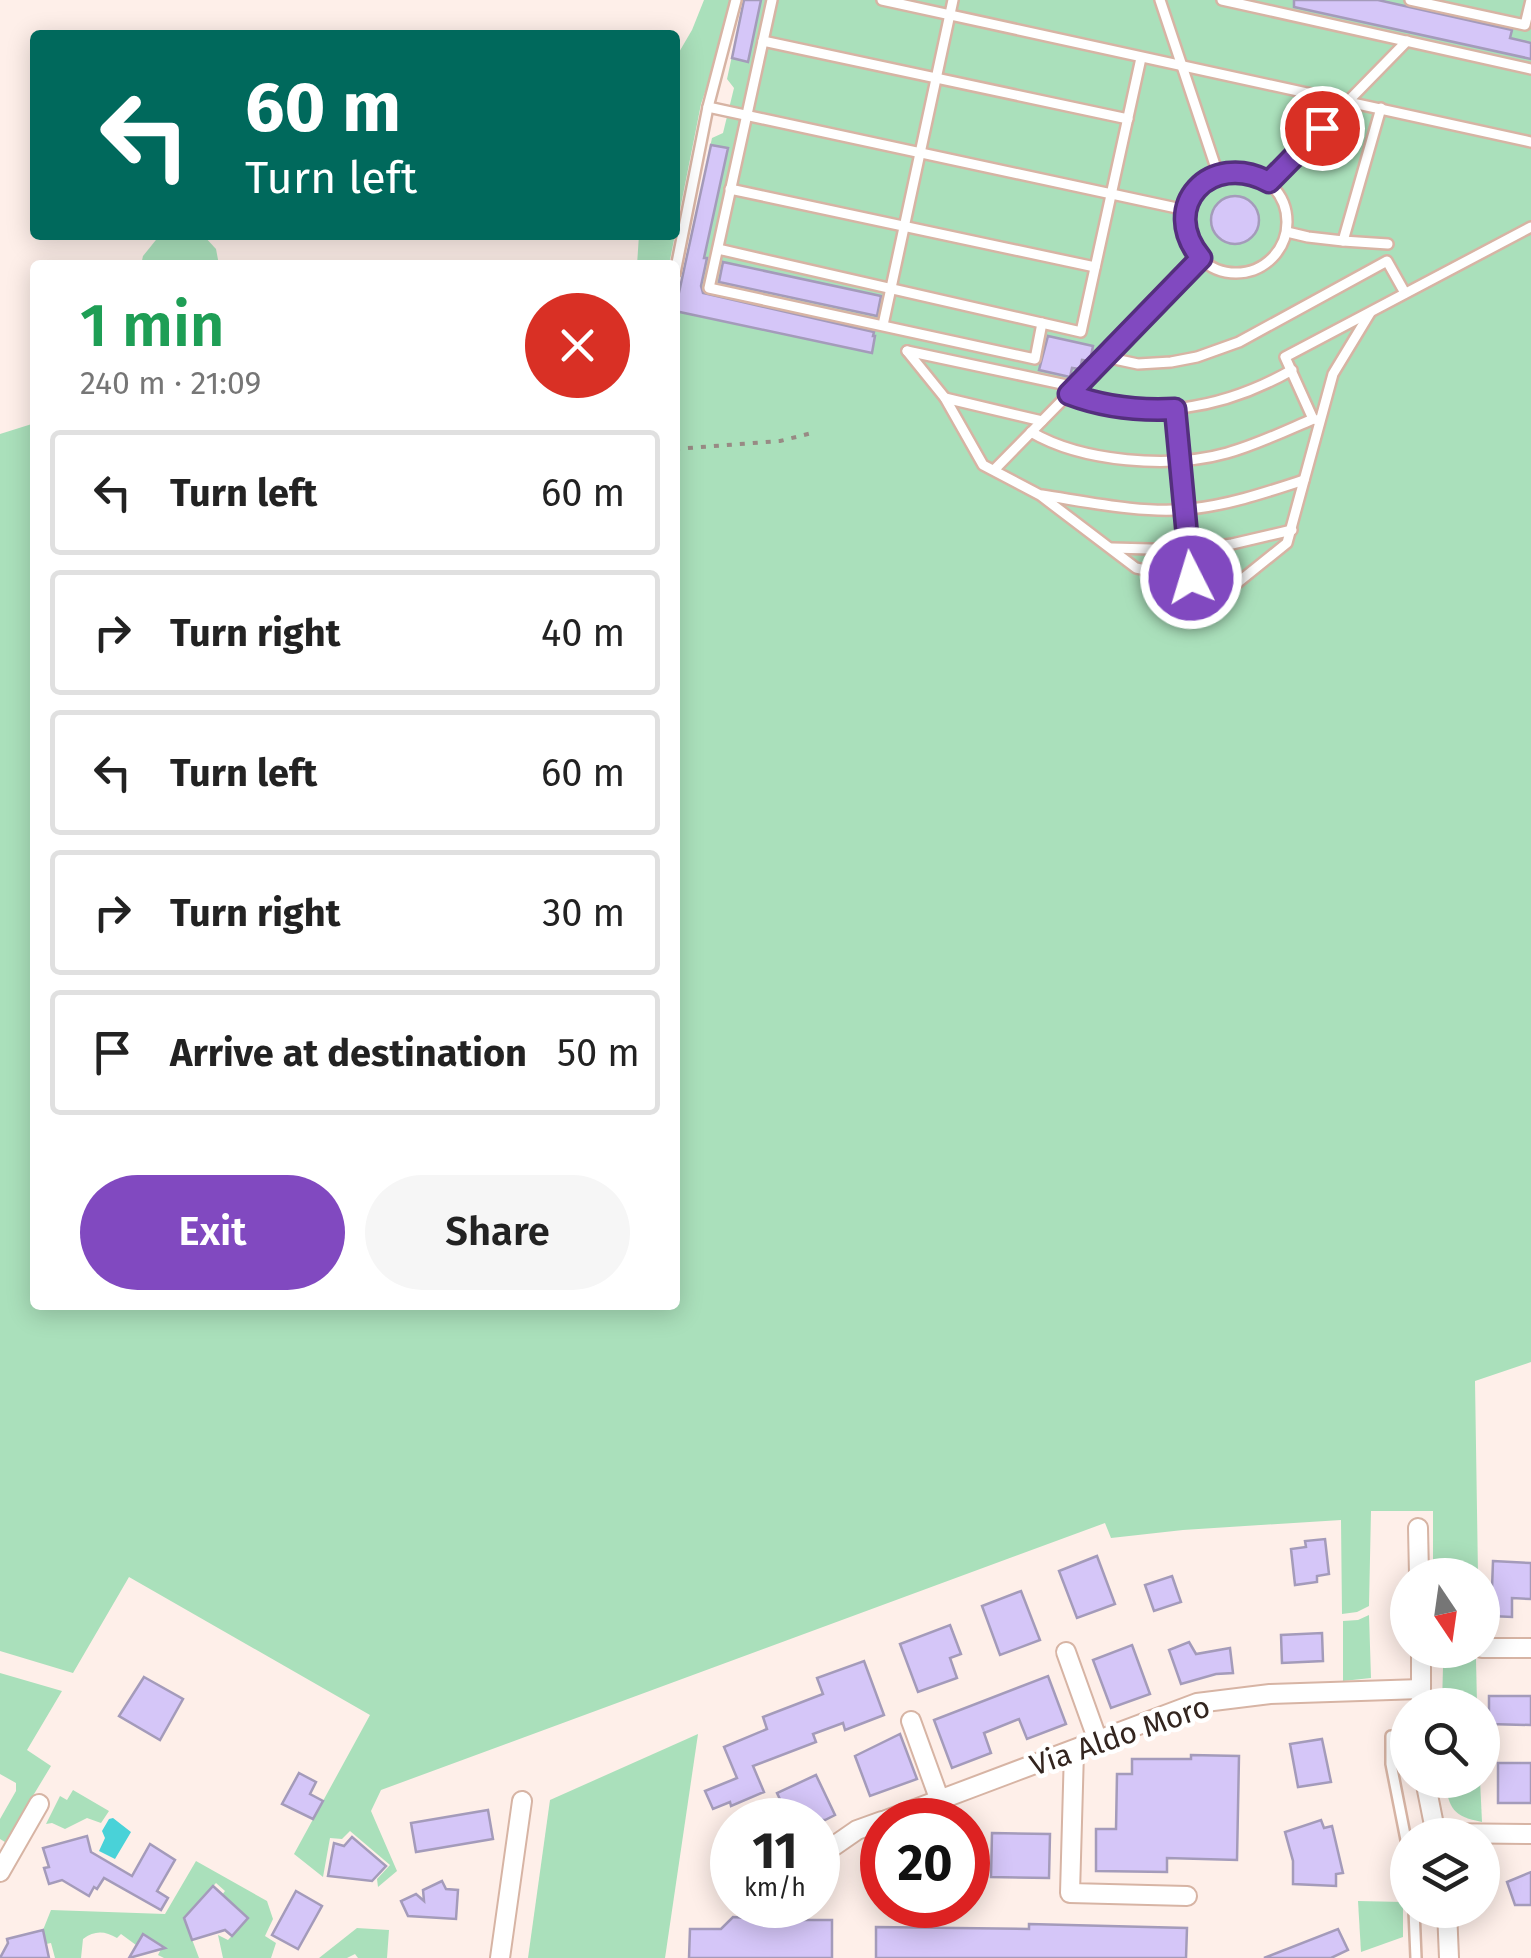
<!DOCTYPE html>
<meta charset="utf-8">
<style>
:root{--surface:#fff;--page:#f6f6f6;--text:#222;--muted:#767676;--line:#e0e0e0;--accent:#8149c0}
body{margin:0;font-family:"Fira Sans",sans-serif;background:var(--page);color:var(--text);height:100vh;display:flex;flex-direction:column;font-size:38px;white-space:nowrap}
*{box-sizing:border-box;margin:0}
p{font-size:32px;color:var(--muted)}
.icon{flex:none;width:55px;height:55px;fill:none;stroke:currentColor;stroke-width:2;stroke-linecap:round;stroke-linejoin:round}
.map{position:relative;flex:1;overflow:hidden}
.side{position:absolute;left:30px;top:260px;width:650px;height:1050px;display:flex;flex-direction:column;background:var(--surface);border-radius:10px;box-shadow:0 5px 25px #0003}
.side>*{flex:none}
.guide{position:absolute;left:30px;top:30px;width:650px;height:210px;border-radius:10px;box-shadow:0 5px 25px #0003;background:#00695c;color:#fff;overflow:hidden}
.needle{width:65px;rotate:167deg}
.buttons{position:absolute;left:1390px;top:1558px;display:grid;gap:20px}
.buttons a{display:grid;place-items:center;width:110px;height:110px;border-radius:50%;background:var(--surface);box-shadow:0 5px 25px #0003;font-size:50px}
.speed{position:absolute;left:710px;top:1798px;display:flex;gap:20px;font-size:50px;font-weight:700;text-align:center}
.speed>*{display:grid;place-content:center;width:130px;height:130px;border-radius:50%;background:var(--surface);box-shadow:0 5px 25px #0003;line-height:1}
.speed small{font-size:25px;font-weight:400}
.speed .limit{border:15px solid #d22;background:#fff;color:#111}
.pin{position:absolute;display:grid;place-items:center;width:85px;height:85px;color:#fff;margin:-42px;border:5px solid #fff;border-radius:50%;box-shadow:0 2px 10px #0007}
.me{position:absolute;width:110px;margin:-55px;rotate:355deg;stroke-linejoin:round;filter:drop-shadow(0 0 8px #0008)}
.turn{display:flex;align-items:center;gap:35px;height:210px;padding:0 50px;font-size:45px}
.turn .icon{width:130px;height:130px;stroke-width:2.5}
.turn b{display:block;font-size:70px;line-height:85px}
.round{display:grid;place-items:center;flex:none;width:105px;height:105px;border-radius:52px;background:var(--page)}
.headline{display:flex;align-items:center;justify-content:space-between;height:170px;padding:0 50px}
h1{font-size:60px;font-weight:600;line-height:75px;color:#1e9e55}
.button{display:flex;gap:20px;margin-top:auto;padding:20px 50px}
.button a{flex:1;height:115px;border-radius:60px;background:var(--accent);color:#fff;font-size:40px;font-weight:600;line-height:115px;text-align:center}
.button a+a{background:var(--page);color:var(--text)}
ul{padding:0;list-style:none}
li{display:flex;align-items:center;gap:30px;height:125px;margin:0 20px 15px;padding:0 30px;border:5px solid var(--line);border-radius:10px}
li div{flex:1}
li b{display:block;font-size:38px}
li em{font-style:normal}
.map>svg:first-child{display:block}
.green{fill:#aae0bb}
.water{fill:#49d2d8}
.building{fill:#d5c6f8;stroke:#a49bba;stroke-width:2.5}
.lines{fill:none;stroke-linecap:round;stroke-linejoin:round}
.lane-casing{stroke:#d7b4a4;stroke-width:14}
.street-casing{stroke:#d7b4a4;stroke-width:22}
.path{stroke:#988a84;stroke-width:4;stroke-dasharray:5 8;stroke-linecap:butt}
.lane{stroke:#fff;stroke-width:9}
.street{stroke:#fff;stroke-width:18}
.route-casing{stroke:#542f7d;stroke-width:25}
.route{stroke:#8149c0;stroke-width:18}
.labels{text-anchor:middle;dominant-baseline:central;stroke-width:9;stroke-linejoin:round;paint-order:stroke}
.street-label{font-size:30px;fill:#33251f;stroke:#fff}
</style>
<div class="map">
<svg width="1531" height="1958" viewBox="0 0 1531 1958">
<rect width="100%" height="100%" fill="#feefe9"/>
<!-- green -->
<g class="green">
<path d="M704,0H730L717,56L701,104L669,265H637L639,235H675V59L692,30Z"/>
<path d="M744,0H1531V1362L1475,1381L1478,1575H1433V1511H1371L1369,1606L1357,1612L1342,1614L1341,1520L1183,1530L1111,1538L1105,1523L381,1790L371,1811L397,1871L378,1887L377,1879L390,1865L350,1831L342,1839L330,1838L323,1877L294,1854L370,1715L129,1577L73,1673L0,1651V434L35,423V1305H675V309L712,138L723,133L734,88L727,79Z"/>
<path d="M160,235H203L216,249L219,265H141L143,256Z"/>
<path d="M1369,1615L1371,1678L1343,1681V1621L1358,1620Z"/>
<path d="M1476,1659L1477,1705H1442L1443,1667L1447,1661Z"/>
<path d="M0,1673L62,1691L27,1750L51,1766L5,1842L0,1839V1819L16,1791V1783L0,1774Z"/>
<path d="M698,1734L665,1958H528L550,1800Z"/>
<path d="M1444,1780H1480L1482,1822C1452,1816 1450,1809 1444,1780Z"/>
<path d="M73,1790L109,1811L101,1823L87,1818L65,1829L52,1823L46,1824L60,1796L67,1800Z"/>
<path d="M196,1861L267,1901L273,1919L265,1936L276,1943L271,1958H223L218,1935L228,1940L248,1918L222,1895L225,1891L216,1883L184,1918L199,1958H164L158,1955L162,1947L143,1935L136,1945L121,1934L117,1938C105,1931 95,1930 83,1939L81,1958H55L51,1943L46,1944L43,1930L51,1910L165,1914Z"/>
<path d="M1358,1901L1403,1902V1937L1361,1952Z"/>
<path d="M357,1928L389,1930L387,1958H358L355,1954L347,1958H319Z"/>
</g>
<!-- water -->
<path class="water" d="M113,1818L131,1832L115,1859L99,1851L105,1838L102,1831L109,1819Z"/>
<!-- building -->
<g class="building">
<path d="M744,0H761L748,62L732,58Z"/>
<path d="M1294,0H1378L1512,30L1510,38L1531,43V59L1294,7Z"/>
<path d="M711,145L728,148L704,258H707L701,286L703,293L874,332L873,336H875L872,353L675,311Z"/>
<circle cx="1235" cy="220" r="24"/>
<path d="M723,262L881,296L877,316L719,282Z"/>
<path d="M1048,336L1093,346L1090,361L1082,360L1080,369L1072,368L1070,377L1039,370Z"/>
<path d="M1325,1539L1329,1574L1317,1576V1582L1295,1585L1291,1549L1306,1547L1305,1541Z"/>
<path d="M1097,1556L1115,1604L1077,1618L1059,1571Z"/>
<path d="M1493,1561L1531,1563V1599L1512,1598V1617L1491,1616Z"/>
<path d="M1172,1576L1181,1602L1154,1611L1145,1585Z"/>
<path d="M1021,1591L1040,1640L1000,1655L982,1606Z"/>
<path d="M950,1625L961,1654L950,1658L957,1678L918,1692L900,1644Z"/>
<path d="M1322,1633L1323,1661L1282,1663L1281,1635Z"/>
<path d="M1189,1642L1196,1654L1230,1648L1233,1673L1216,1674L1181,1684L1169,1650Z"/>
<path d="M1132,1645L1150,1694L1111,1708L1093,1660Z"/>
<path d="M864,1661L884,1715L845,1730L843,1723L813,1734L816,1742L753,1766L764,1792L731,1806L730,1802L713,1809L705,1791L737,1778L724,1747L767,1729L763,1717L823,1694L817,1678Z"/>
<path d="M1048,1676L1066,1724L1027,1739L1019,1719L984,1733L991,1753L952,1768L934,1720Z"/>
<path d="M144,1677L183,1699L160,1740L119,1716Z"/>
<path d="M1489,1696H1531V1725L1489,1724Z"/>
<path d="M900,1734L917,1779L870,1796L855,1756Z"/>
<path d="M1322,1739L1331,1782L1298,1787L1290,1744Z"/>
<path d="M1191,1755L1239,1756L1237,1860L1167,1858V1872L1096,1871V1829H1116L1117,1774H1132V1759H1191Z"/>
<rect x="1498" y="1763" width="33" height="40"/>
<path d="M299,1773L316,1782L310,1794L323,1801L313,1819L282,1804Z"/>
<path d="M816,1775L835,1815L825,1820H790L777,1793Z"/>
<path d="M488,1810L493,1839L416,1852L411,1823Z"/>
<path d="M1321,1820L1324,1828L1332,1826L1343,1873L1336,1874V1886L1293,1884V1861L1285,1832Z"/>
<path d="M992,1833L1050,1834L1049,1878L991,1877Z"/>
<path d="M87,1836L91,1852L132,1876L150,1844L175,1860L157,1891L168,1898L161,1910L104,1878L97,1889L94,1887L89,1896L62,1880L49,1884L44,1868L49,1867L43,1848Z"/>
<path d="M352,1837L386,1866L372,1881L328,1876L334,1843L344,1846Z"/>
<path d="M1531,1872V1905H1515L1507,1882Z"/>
<path d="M442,1881L446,1889L458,1890L456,1919L408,1916L401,1901L416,1894L424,1901L423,1890Z"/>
<path d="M213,1886L248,1918L232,1936L225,1930L192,1940L184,1918Z"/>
<path d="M296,1891L322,1906L298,1949L272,1935Z"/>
<path d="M733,1917L780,1920H832V1958H689L690,1929H721Z"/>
<path d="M1029,1924L1187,1928L1186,1958H876V1927L1029,1929Z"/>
<path d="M1338,1929L1348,1950L1331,1958H1264Z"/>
<path d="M43,1930L49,1958H0L8,1943L7,1939Z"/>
<path d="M143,1934L165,1948L129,1958Z"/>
</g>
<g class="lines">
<defs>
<g id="lane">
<path d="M772,0L709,288L1035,359L1042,323"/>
<path d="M882,0L1531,142"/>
<path d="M1160,0L1218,174"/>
<path d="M1222,0L1531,69"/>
<path d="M1410,0L1525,25L1531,0"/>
<path d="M763,41L1128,119"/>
<path d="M708,107L1186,210"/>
<circle cx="1236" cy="222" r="51"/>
<path d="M1269,182L1407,41"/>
<path d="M730,189L1095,267"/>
<path d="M1287,232L1308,237L1343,241L1381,108"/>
<path d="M1343,241L1388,244"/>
<path d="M718,249L1081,332L1141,58"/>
<path d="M675,273L708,107L736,0"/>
<path d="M883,325L953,0"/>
<path d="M907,351L945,398L983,465L1040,495L1136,568L1231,588L1287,543L1333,374L1370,313"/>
<path d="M907,351L1076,387"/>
<path d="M1105,357L1138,364L1171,362L1197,357L1239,342L1387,261L1405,293"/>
<path d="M1069,394C1144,424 1224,409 1292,370"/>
<path d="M945,398L1042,421"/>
<path d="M1175,409L1191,578"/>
<path d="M1313,419L1285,357L1531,227"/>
<path d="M1031,432C1082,462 1170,469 1227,453C1256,445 1285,431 1313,419L1317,420"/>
<path d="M995,469L1201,259"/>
<path d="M1042,495C1088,502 1143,514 1190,509C1229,505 1267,492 1304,480"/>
<path d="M1112,548L1189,550L1232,544L1292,530"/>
<path d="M1391,1736V1764L1408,1850"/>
<path d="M1414,1910L1416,1958"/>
</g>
<g id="street">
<path d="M1418,1528L1419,1575"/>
<path d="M1482,1648H1531"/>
<path d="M1421,1650V1705"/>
<path d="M1066,1652L1098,1741"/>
<path d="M911,1721L940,1801"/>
<path d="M1074,1751L1070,1893L1187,1896"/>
<path d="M1425,1780L1436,1835"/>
<path d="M886,1820L1197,1703L1270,1694L1421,1689"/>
<path d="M1436,1833L1531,1834"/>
<path d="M818,1857L857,1830L882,1821"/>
<path d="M0,1872L39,1804"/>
<path d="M1447,1910L1449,1958"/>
<path d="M500,1958L522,1801"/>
</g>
</defs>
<!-- lane casing -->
<use href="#lane" class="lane-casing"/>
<!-- street casing -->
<use href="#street" class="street-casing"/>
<!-- path -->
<path class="path" d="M675,449L780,441L816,432"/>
<!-- lane -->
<use href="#lane" class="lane"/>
<!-- street -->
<use href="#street" class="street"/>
</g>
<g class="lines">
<defs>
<path id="route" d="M1191,578L1175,409C1138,411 1103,407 1069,394L1201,258C1158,207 1210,150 1269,182L1322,128"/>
</defs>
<!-- route casing -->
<use href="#route" class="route-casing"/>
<!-- route -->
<use href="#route" class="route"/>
</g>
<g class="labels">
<!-- street labels -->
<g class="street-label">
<text transform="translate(1120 1736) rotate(-19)">Via Aldo Moro</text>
</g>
</g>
</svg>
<div class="buttons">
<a><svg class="needle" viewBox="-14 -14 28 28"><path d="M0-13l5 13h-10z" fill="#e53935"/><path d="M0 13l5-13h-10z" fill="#767676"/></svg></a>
<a><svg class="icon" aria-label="search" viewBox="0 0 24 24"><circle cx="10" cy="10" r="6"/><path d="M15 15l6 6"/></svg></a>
<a><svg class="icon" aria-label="layers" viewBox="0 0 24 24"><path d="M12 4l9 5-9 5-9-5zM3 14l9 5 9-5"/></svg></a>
</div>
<div class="speed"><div>11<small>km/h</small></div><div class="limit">20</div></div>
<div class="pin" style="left:1322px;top:128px;background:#d93025"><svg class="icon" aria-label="arrive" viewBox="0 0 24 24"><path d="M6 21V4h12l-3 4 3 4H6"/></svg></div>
<svg class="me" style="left:1191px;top:578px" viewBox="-20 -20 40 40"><circle r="17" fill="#8149c0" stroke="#fff" stroke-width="3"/><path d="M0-11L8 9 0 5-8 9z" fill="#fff"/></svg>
<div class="guide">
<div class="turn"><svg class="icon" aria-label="left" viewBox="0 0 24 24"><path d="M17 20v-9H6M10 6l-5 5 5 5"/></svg><div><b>60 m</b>Turn left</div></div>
</div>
<section class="side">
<div class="headline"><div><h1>1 min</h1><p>240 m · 21:09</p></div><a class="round" style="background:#d93025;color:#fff"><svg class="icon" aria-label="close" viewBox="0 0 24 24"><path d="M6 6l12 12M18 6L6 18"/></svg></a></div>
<ul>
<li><svg class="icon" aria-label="left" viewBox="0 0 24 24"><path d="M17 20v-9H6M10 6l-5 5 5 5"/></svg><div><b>Turn left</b></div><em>60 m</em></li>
<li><svg class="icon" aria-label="right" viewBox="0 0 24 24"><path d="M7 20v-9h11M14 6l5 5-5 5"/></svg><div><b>Turn right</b></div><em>40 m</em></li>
<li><svg class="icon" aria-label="left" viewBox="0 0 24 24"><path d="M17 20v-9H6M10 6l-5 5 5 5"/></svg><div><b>Turn left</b></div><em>60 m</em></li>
<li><svg class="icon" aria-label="right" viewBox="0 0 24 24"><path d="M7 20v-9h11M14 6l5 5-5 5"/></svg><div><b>Turn right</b></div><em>30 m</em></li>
<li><svg class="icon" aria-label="arrive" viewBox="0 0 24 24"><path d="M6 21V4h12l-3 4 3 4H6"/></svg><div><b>Arrive at destination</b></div><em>50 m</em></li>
</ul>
<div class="button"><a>Exit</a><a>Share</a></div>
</section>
</div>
